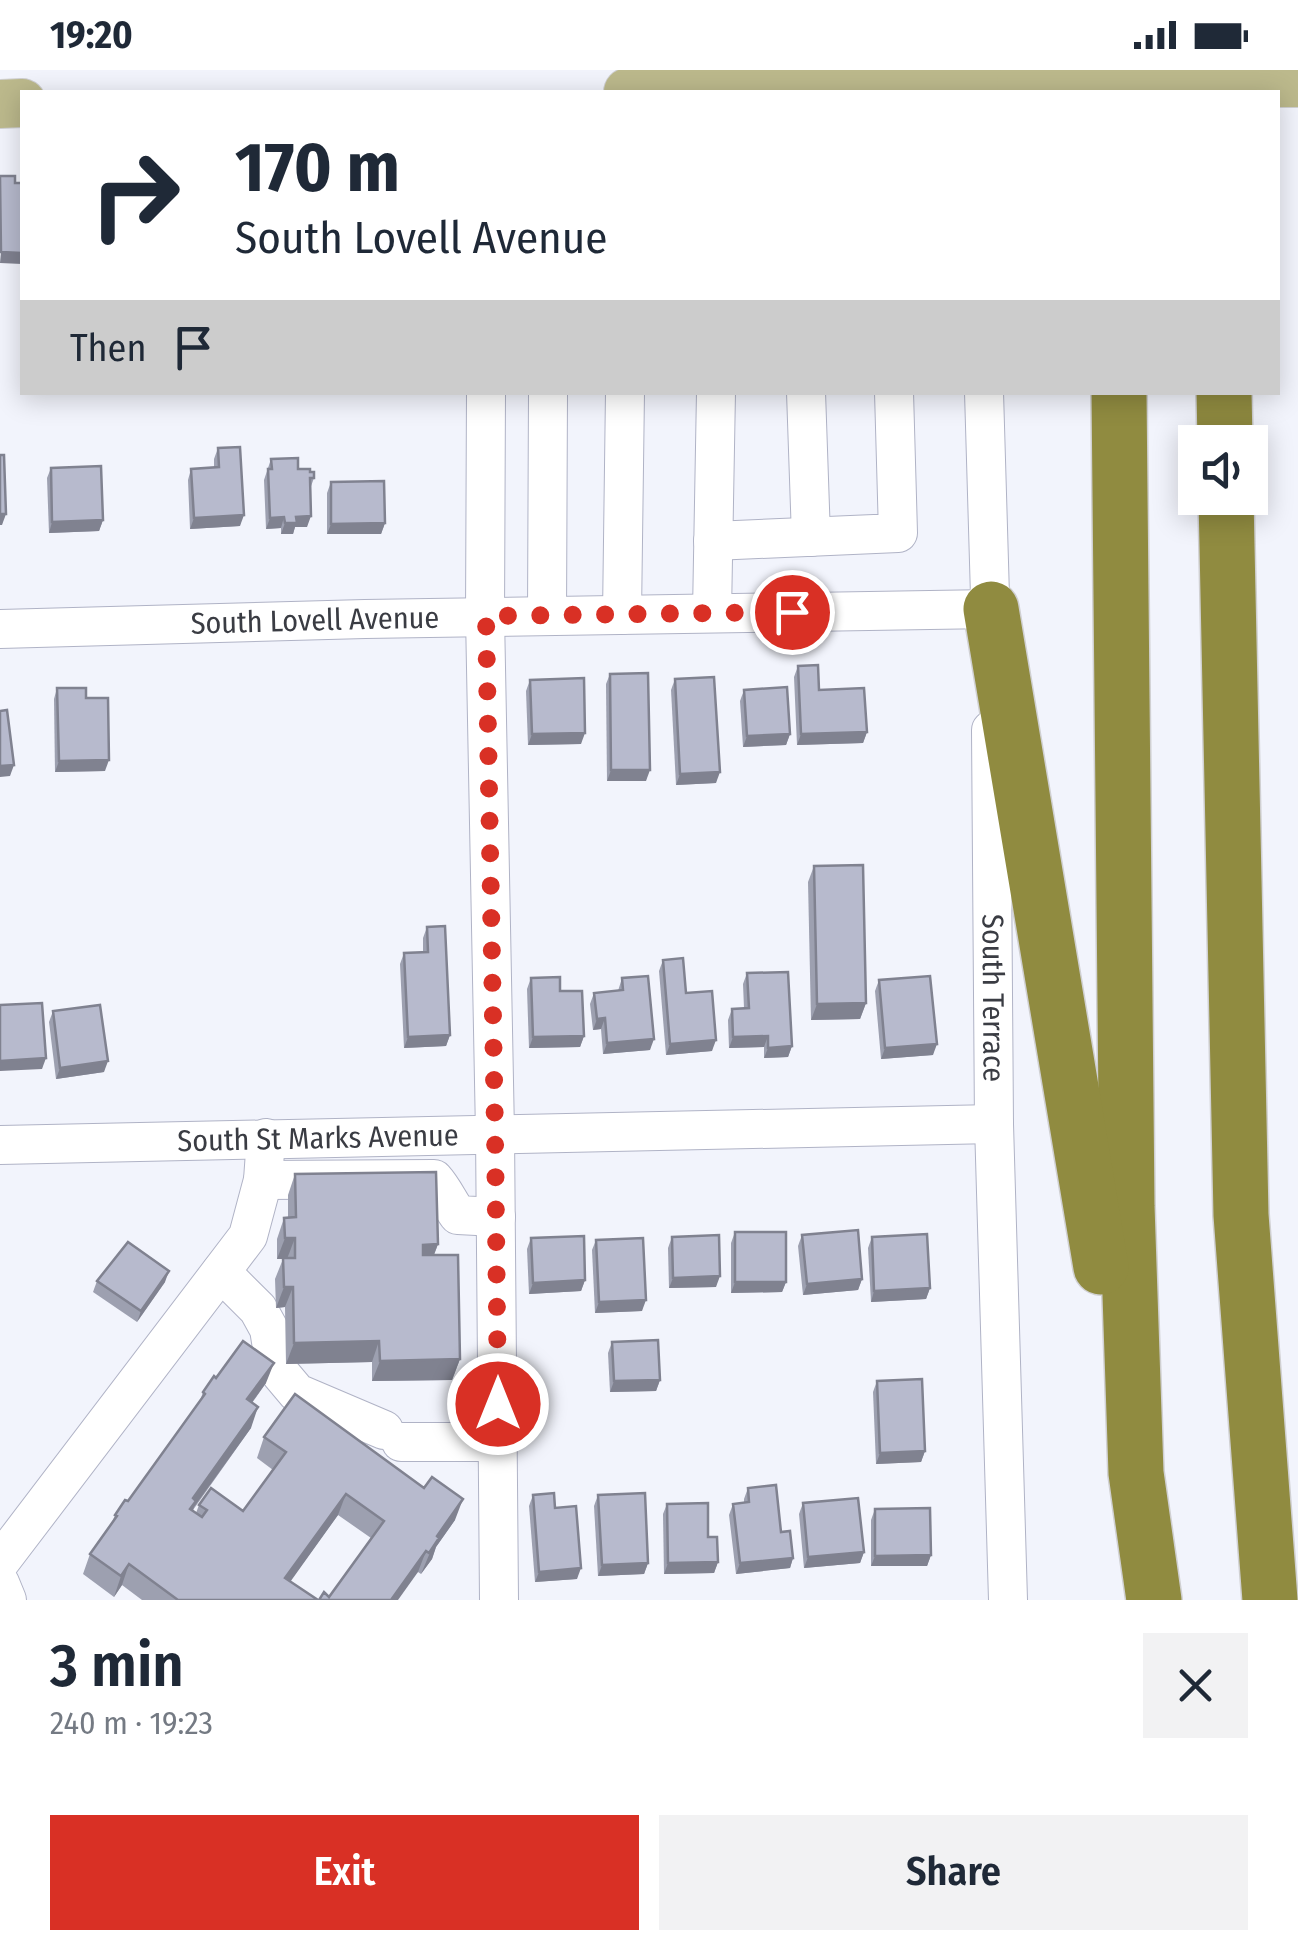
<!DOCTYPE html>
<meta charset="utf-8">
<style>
:root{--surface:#fff;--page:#f2f2f3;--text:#1f2937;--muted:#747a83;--accent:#d93025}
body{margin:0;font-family:"Fira Sans Condensed",sans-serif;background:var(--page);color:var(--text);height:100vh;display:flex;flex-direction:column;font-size:38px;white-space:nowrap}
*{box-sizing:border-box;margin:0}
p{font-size:32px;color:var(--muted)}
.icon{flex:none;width:55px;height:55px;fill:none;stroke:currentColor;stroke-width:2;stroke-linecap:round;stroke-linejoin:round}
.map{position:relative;height:1530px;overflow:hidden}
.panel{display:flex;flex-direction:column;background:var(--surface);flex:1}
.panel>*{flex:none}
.banner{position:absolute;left:20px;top:20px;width:1260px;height:305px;border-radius:0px;box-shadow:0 5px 25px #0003;background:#fff;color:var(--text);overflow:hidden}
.controls{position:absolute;left:1178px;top:355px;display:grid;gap:20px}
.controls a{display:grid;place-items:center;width:90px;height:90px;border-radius:0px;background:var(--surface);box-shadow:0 5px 25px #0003;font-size:50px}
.pin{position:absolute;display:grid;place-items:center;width:85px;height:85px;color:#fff;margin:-42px;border:5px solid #fff;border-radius:50%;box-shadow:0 2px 10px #0007}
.me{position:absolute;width:110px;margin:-55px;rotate:0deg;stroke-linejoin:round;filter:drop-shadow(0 0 8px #0008)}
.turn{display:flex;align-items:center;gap:35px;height:210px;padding:0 50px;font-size:45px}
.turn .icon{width:130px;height:130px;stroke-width:2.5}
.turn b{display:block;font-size:70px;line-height:85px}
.then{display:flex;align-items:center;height:95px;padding:0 50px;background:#0003;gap:20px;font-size:38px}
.round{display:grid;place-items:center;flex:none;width:105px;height:105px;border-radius:0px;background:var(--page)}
.head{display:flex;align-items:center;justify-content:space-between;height:170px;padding:0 50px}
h1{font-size:60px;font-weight:600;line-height:75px}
.cta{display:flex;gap:20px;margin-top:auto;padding:20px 50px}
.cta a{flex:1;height:115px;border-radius:0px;background:var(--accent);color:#fff;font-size:40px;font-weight:600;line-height:115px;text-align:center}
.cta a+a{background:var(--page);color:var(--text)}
.status{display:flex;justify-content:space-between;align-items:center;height:70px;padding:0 50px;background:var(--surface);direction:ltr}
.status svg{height:28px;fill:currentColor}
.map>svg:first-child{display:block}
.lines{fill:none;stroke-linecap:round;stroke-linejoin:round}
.minor-casing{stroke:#b0b3c6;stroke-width:40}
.major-casing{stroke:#d0d0d2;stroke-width:50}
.highway-casing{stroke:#d0d0d2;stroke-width:58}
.minor{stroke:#fff;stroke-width:38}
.major{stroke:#bcb98c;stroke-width:48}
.highway{stroke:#908b40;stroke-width:55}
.major-bridge-casing{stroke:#d0d0d2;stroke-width:50;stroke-linecap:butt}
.major-bridge{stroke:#bcb98c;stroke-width:48}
.wall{fill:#9da0b0}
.shaded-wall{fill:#808290}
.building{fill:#b7bacd;stroke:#808290;stroke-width:2.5}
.route{stroke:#d93025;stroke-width:18;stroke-dasharray:0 32.4}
.labels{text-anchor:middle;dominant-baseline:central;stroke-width:8;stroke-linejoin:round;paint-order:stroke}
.street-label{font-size:30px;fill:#3a3c43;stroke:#f2f4fc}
</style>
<div class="status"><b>19:20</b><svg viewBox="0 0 49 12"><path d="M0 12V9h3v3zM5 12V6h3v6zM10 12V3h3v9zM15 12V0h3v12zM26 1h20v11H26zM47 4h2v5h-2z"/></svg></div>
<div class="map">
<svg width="1298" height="1530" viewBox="0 0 1298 1530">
<rect width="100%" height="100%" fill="#f2f4fc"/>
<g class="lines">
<defs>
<g id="minor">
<path d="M486,322L485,546L495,1063L499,1530"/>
<path d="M806,322L811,467"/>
<path d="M984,322L991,560"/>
<path d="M713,471L898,463L894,322"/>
<path d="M712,543L716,322"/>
<path d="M622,545L625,322"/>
<path d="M547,546L548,322"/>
<path id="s1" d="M0,559L365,549L991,539"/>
<path id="s2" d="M991,660L994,1054L1008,1530"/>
<path id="s3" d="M0,1075L994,1054"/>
<path d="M263,1110L434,1109C444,1120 449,1133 458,1145L496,1147"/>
<path d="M221,1202L258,1239L269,1259L273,1284L281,1304L297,1323L384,1360"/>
<path d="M401,1372H498"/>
<path d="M0,1492L248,1166L263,1110L266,1068"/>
<path d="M0,1513L7,1530"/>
</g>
<g id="major">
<path d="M628,22L928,8L1021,14"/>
<path d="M0,34L22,33"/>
</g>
<g id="highway">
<path d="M1119,322L1127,1136L1136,1403L1154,1530"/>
<path d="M1224,322L1225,372"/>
<path d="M1226,428L1241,1145L1270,1530"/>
<path d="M991,539L1101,1197"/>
</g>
</defs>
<!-- minor casing -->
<use href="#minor" class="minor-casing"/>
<!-- major casing -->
<use href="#major" class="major-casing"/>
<!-- highway casing -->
<use href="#highway" class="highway-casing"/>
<!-- minor -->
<use href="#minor" class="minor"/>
<!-- major -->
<use href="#major" class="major"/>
<!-- highway -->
<use href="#highway" class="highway"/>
<defs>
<path id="major-bridge" d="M1021,14L1298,13"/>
</defs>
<!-- major-bridge casing -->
<use href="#major-bridge" class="major-bridge-casing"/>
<!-- major-bridge -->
<use href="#major-bridge" class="major-bridge"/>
</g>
<!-- wall -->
<g class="wall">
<path d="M218,378L240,456L190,459L188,410L191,399L214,397V389Z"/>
<path d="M271,389L310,402L314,408L310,419L307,457H295L293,464H281V458L266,459L264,410Z"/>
<path d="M51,398L103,450L99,461L49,463L47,408Z"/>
<path d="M331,412L385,453L381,464H327V423Z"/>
<path d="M798,596L819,620L867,662L863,673L797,675L794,607Z"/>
<path d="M610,604L646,711H607L606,614Z"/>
<path d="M675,609L716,713L676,715L671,620Z"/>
<path d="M530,610L581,674L528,675L526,621Z"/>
<path d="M57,618L86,628L105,701L55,702L54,629Z"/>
<path d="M744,620L790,664L786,675L743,677L740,631Z"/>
<path d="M814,796L866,933L860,949L811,950L808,812Z"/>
<path d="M427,857L450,965L446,976L404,978L400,894L404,883L423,882V868Z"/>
<path d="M663,890L686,923L712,981L666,985L659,901Z"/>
<path d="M747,903L792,976L788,987L764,988V977L729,978L728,950L732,939L744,938L743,914Z"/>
<path d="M531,908L560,921L584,966L580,977L529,978L527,919Z"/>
<path d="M622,908L650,980L603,984L601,959L593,960L590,934L594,923L618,921Z"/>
<path d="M879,910L933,985L881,989L875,921Z"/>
<path d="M53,941L104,1002L56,1009L49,952Z"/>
<path d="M295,1104L438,1174L434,1185L460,1289L452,1310L372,1311V1292L286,1294L285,1237L276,1238L275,1209L283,1189H277V1169L284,1148H288V1125Z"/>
<path d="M735,1162L786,1212L782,1222L731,1223V1173Z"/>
<path d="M802,1165L862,1209L858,1220L803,1225L798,1176Z"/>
<path d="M672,1167L716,1217L669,1218L668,1178Z"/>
<path d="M872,1167L930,1218L926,1229L871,1232L868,1178Z"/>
<path d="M531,1168L585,1210L581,1221L529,1224L527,1179Z"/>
<path d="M596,1170L642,1241L595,1243L592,1180Z"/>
<path d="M97,1211L165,1212L137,1252L93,1222Z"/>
<path d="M612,1272L660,1310L656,1321L610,1322L608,1283Z"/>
<path d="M216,1308L266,1313L252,1333L251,1358L193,1440L196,1443L199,1435L243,1441L273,1400L257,1388L264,1367L455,1450L436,1477L432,1489L421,1504L418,1502L329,1527L371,1468L338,1445L290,1511L318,1530H142L122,1515L114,1527L83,1504L90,1484L111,1455L115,1445L128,1431L200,1331L203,1322Z"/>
<path d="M877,1311L925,1381L921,1392L876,1394L873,1322Z"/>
<path d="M748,1418L781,1462L793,1488L790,1498L736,1504L729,1445L733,1434L744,1433V1429Z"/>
<path d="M533,1425L555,1438L577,1509L535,1512L529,1436Z"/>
<path d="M598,1425L648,1493L644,1504L598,1506L594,1436Z"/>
<path d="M803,1433L864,1482L860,1493L804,1498L799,1444Z"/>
<path d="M667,1434L708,1467L718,1492L714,1503L664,1504L663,1444Z"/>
<path d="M875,1439L931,1485L927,1496H871V1450Z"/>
</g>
<!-- shaded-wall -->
<g class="shaded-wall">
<path d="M1,182L22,183V194L0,193Z"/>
<path d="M0,444H6L2,455H0Z"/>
<path d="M244,445L240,456L190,459L194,448Z"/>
<path d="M311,446L307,457H295L293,464H281L285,453L296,447Z"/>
<path d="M284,447L281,458L266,459L270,448Z"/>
<path d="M103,450L99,461L49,463L52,452Z"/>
<path d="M385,453L381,464H327L331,454Z"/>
<path d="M867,662L863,673L797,675L801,664Z"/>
<path d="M585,663L581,674L528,675L532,664Z"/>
<path d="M790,664L786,675L743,677L747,666Z"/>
<path d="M109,690L105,701L55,702L59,691Z"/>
<path d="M14,695L10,706L0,707V696Z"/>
<path d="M611,700H650L646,711H607Z"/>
<path d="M720,702L716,713L676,715L680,704Z"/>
<path d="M866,933L860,949L811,950L817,934Z"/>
<path d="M605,948L601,959L593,960L597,949Z"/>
<path d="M450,965L446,976L404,978L408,967Z"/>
<path d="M584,966L580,977L529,978L533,967Z"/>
<path d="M768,966L764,977L729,978L733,967Z"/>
<path d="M654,969L650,980L603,984L607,973Z"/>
<path d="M716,970L712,981L666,985L670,974Z"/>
<path d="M937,974L933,985L881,989L885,978Z"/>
<path d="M792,976L788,987L764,988L768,978Z"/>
<path d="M46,988L42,999L0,1001V991Z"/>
<path d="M108,991L104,1002L56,1009L60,998Z"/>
<path d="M285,1168H295L287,1189H277Z"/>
<path d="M438,1174L430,1195L415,1196L423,1175Z"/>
<path d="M169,1201L165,1212L137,1252L141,1241Z"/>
<path d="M720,1206L716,1217L669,1218L673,1208Z"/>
<path d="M862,1209L858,1220L803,1225L807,1214Z"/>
<path d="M585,1210L581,1221L529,1224L533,1213Z"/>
<path d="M735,1212H786L782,1222L731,1223Z"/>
<path d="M284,1217H293L285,1237L276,1238Z"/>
<path d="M930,1218L926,1229L871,1232L874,1221Z"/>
<path d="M646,1230L642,1241L595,1243L599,1232Z"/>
<path d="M379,1271L372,1292L286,1294L294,1273Z"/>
<path d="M460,1289L452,1310L372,1311L380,1291Z"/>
<path d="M274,1293L266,1313L239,1350L247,1329Z"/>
<path d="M660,1310L656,1321L610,1322L614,1311Z"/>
<path d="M258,1337L251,1358L194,1437L189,1452L193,1428Z"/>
<path d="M925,1381L921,1392L876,1394L880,1383Z"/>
<path d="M346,1424L338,1445L278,1529L285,1508Z"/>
<path d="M463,1429L455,1450L436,1477L432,1489L421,1504L437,1466Z"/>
<path d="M426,1481L418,1502L398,1530H391Z"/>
<path d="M864,1482L860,1493L804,1498L808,1487Z"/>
<path d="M931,1485L927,1496H871L875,1486Z"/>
<path d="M793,1488L790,1498L736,1504L740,1493Z"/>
<path d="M718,1492L714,1503L664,1504L668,1493Z"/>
<path d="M648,1493L644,1504L598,1506L602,1495Z"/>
<path d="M129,1494L122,1515L114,1527L121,1506Z"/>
<path d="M581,1498L577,1509L535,1512L539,1502Z"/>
</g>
<!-- building -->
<g class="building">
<path d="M0,106H15V113H22V183L1,182Z"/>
<path d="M240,377L244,445L194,448L191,399L219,397L218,378Z"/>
<path d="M0,385H4L6,444H0Z"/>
<path d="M298,388V399H310V402H314V408H310L311,446L296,447L297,453H285L284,447L270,448L268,399H272L271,389Z"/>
<path d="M101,396L103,450L52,452L51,398Z"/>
<path d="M384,411L385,453L331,454V412Z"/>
<path d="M818,595L819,620L864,618L867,662L801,664L798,596Z"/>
<path d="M648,603L650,700H611L610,604Z"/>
<path d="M714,607L720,702L680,704L675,609Z"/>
<path d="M584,608L585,663L532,664L530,610Z"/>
<path d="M787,617L790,664L747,666L744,620Z"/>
<path d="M57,618H86V628H108L109,690L59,691Z"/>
<path d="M7,640L14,695L0,696V641Z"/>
<path d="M863,795L866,933L817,934L814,796Z"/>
<path d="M445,856L450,965L408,967L404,883L428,882L427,857Z"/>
<path d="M683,888L686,923L712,921L716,970L670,974L663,890Z"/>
<path d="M788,902L792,976L768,978V966L733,967L732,939L749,938L747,903Z"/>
<path d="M648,906L654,969L607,973L605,948L597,949L594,923L623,920L622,908Z"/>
<path d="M930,906L937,974L885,978L879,910Z"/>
<path d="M560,907V921H582L584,966L533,967L531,908Z"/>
<path d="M42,933L46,988L0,991V935Z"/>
<path d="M100,935L108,991L60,998L53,941Z"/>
<path d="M436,1102L438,1174L423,1175V1185H458L460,1289L380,1291L379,1271L294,1273L293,1217H284L283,1188H295V1168H285L284,1148L296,1147L295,1104Z"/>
<path d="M858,1160L862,1209L807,1214L802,1165Z"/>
<rect x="735" y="1162" width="51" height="50"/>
<path d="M927,1164L930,1218L874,1221L872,1167Z"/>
<path d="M719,1165L720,1206L673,1208L672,1167Z"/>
<path d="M584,1166L585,1210L533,1213L531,1168Z"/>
<path d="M643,1168L646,1230L599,1232L596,1170Z"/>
<path d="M128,1172L169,1201L141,1241L97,1211Z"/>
<path d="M658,1270L660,1310L614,1311L612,1272Z"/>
<path d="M243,1271L274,1293L247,1329L258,1337L193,1428L196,1431L190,1439L202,1447L207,1440L199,1435L211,1418L243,1441L286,1382L264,1367L295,1324L424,1418L432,1407L463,1429L437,1466L439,1468L429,1483L426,1481L391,1530H319L324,1522L329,1527L384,1451L346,1424L285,1508L318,1530H178L129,1494L121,1506L90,1484L117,1446L115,1445L125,1430L128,1431L205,1324L203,1322L214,1306L216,1308Z"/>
<path d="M922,1309L925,1381L880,1383L877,1311Z"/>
<path d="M776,1415L781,1462L790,1461L793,1488L740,1493L733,1434L749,1432L748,1418Z"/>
<path d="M554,1423L555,1438L576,1436L581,1498L539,1502L533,1425Z"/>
<path d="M645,1423L648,1493L602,1495L598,1425Z"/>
<path d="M858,1428L864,1482L808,1487L803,1433Z"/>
<path d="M708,1433V1467H717L718,1492L668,1493L667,1434Z"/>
<path d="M930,1438L931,1485L875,1486V1439Z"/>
</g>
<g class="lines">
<!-- route -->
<path class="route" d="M498,1334L495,1063L486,546L792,542"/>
</g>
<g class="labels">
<!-- street labels -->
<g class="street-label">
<text stroke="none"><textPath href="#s1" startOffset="315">South Lovell Avenue</textPath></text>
<text stroke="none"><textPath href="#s2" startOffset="268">South Terrace</textPath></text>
<text stroke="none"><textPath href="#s3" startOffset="318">South St Marks Avenue</textPath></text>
</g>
</g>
</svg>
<div class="controls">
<a><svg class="icon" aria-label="sound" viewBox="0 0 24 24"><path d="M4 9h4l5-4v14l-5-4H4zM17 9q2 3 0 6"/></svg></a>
</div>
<div class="pin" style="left:792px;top:542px;background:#d93025"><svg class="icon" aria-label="arrive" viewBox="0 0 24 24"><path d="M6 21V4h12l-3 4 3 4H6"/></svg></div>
<svg class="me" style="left:498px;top:1334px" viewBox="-20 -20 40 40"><circle r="17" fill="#d93025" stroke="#fff" stroke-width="3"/><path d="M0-11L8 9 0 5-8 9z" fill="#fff"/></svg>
<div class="banner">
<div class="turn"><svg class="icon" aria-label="right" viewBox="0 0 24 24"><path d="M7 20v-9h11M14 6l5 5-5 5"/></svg><div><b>170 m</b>South Lovell Avenue</div></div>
<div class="then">Then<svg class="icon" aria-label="arrive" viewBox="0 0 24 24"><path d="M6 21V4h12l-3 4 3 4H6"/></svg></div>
</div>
</div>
<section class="panel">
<div class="head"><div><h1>3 min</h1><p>240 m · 19:23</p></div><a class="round"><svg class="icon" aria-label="close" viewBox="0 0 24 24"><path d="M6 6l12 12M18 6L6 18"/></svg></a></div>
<div class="cta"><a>Exit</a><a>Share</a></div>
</section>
